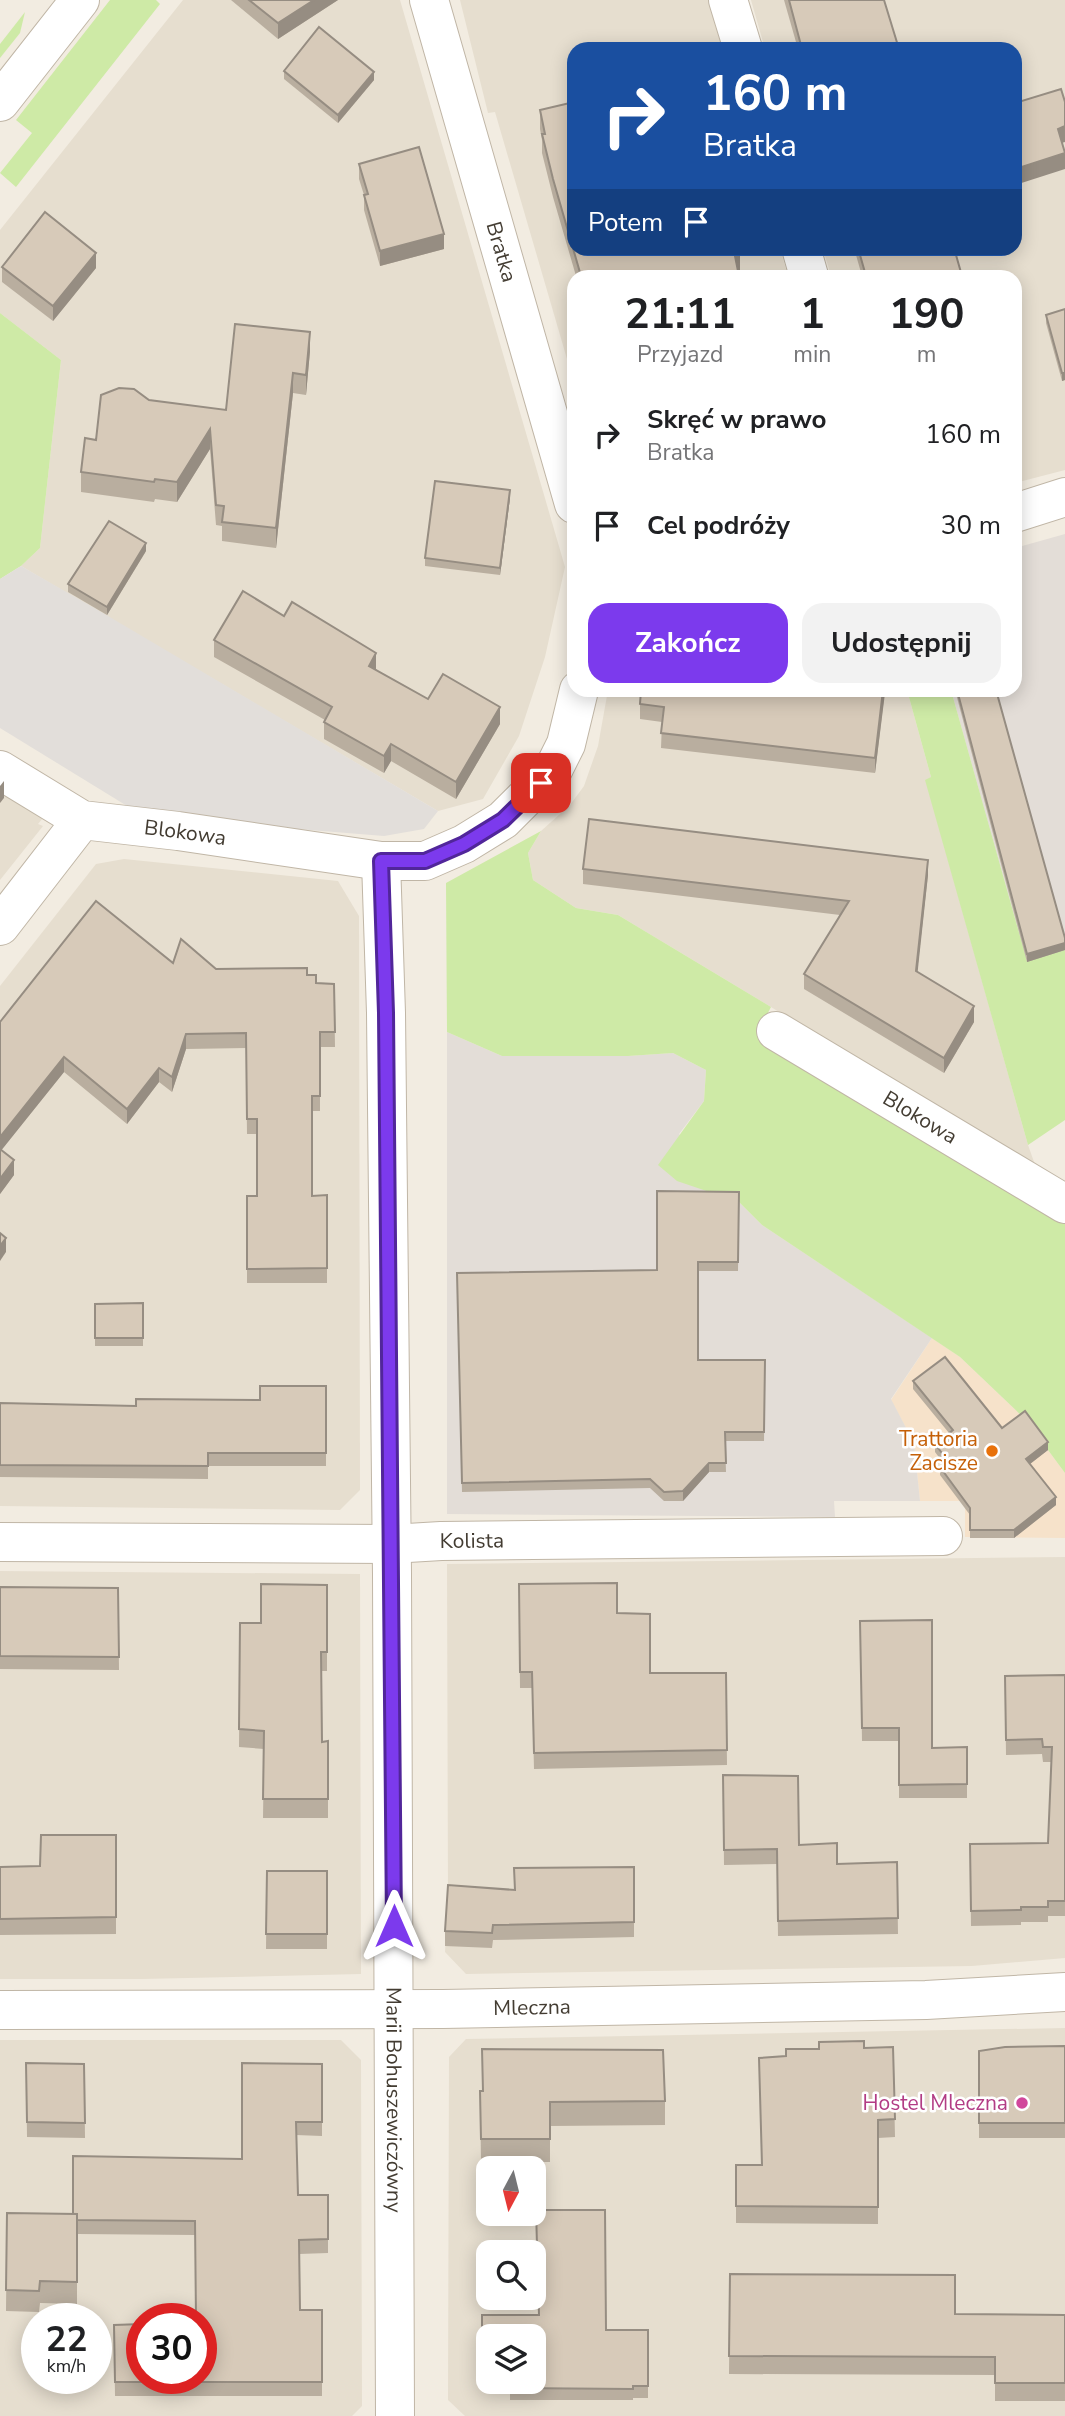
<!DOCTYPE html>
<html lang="pl">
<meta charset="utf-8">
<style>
:root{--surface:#fff;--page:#f2f2f2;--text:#202124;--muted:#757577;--accent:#7c3aed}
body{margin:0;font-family:"Nunito Sans",sans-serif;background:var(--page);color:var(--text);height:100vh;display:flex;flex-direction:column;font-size:26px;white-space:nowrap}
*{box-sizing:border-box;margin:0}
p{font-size:23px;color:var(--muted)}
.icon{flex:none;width:38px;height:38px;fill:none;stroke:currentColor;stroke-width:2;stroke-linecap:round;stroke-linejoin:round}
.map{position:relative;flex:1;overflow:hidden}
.details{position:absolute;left:567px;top:270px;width:455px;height:427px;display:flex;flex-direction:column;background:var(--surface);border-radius:21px;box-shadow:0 4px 18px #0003}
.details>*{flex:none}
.guide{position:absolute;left:567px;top:42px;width:455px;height:214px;border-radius:21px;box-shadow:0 4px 18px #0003;background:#1a4fa0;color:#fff;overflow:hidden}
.needle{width:46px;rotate:187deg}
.buttons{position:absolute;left:476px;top:2156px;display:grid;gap:14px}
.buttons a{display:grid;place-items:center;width:70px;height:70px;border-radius:14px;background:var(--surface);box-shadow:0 4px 18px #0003;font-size:35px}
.speed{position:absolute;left:21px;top:2303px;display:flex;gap:14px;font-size:35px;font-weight:700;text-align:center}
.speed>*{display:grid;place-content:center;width:91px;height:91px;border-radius:50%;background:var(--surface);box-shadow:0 4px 18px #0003;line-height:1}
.speed small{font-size:18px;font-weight:400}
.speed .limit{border:10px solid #d22;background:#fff;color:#111}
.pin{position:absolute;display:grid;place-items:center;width:60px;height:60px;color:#fff;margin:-30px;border-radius:14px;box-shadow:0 4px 10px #0006}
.me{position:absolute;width:77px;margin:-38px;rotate:0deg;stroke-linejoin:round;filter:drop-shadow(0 0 5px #0008)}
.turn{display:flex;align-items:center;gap:24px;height:147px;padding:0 21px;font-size:32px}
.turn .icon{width:91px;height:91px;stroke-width:2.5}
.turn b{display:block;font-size:49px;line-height:60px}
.then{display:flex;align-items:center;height:66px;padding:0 21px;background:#0003;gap:14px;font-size:26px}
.eta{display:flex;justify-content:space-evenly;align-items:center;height:119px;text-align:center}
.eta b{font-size:42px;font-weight:700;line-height:49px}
.primary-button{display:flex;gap:14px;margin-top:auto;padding:14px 21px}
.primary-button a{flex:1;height:80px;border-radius:21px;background:var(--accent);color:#fff;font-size:28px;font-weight:700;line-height:80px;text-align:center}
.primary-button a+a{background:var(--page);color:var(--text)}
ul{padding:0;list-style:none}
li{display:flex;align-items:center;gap:21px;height:91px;padding:0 21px}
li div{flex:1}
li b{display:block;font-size:26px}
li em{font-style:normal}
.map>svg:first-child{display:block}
.residential{fill:#e6decf;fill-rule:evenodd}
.commercial{fill:#f6e2ca}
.industrial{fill:#e3ddd7}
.green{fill:#ceeaa6}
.parking{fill:#e2deda}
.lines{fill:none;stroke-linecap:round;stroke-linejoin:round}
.minor-casing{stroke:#c0b6a6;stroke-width:40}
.minor{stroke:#fff;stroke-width:38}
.wall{fill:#b9ae9f;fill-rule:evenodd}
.shaded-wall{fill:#968d82}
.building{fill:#d7cab9;stroke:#968d82;stroke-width:2}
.route-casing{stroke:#51269a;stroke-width:18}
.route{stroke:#7c3aed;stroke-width:12}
.food-dot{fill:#e8710a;stroke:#fff;stroke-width:2.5}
.hotel-dot{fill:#d1479c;stroke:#fff;stroke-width:2.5}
.labels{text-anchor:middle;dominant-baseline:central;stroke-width:5;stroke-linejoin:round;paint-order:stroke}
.street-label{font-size:21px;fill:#433c32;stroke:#fff}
.food-label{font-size:21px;fill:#c56008;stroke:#fff;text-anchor:end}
.hotel-label{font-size:21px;fill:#b23c85;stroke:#fff;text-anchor:end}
</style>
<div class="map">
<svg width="1065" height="2416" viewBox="0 0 1065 2416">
<rect width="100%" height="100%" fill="#f2ece1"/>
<!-- residential -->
<g class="residential">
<path d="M183,0H400L565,567L545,657L519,736L483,799L438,811L21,566L40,548L61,360L0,313V230Z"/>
<path d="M460,0H709L722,49H574V248L780,249L788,276H574V383L495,112L488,113Z"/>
<path d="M751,0H1065V470L1015,483V276H831L823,249L1015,248V49H765Z"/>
<path d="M608,690H907L931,777L926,781L1028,1145L1038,1173L771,1007L618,915L576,908L533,880L528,853L541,831L570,805L584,786L598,746Z"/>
<path d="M0,787L46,814L38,824L43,826L0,880Z"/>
<path d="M124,859L338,881L359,916L360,1490L340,1510L0,1506V986L96,864Z"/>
<path d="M1065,1557V1958L972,1966L466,1974L445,1952L448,1900L447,1564Z"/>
<path d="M0,1571L360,1574L361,1974L142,1979H0Z"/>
<path d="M1065,2028V2416H465L448,2400L449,2057L466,2039ZM488,2168H534V2214H488ZM488,2252H534V2298H488ZM488,2336H534V2382H488Z"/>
<path d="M0,2040H341L361,2060L362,2406L352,2416H0ZM37,2319H96V2378H37ZM142,2319H201V2378H142Z"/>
</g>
<!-- commercial -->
<path class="commercial" d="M932,1338L960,1357L1025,1419L1065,1473V1538L965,1537V1501H920L914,1443L891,1400Z"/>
<!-- industrial -->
<g class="industrial">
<path d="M1065,534V950L1027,962L951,690H1015V548Z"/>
<path d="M447,1032L502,1056H628L673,1053L706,1070L704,1101L679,1134L739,1202L762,1225L932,1338L891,1399L914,1443L920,1501H834L835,1517L447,1514Z"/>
</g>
<!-- green -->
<g class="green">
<path d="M110,0H156L160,4L16,187L0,173L32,133L16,120Z"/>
<path d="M25,12L20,33L0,58V44Z"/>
<path d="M0,313L61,360L40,548L21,566L0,579Z"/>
<path d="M907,690H951L1027,961L1065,950V1120L1028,1145L925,780L931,777Z"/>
<path d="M541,831L528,853L533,880L576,908L618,915L771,1007L758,1032L1065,1221V1473L1025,1419L960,1357L762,1225L739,1202L677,1181L658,1165L704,1101L706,1070L673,1053L628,1056H502L447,1032L446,883Z"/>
</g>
<!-- parking -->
<path class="parking" d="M21,566L103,613L438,811L424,829L384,836L163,818L132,809L0,728V579Z"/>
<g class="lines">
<defs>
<g id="minor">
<path id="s1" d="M429,0L574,504"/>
<path d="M728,0L743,49"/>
<path d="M0,102L80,0"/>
<path d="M801,248L809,276"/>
<path d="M1015,513L1065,497"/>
<path id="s2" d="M0,770L82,820L178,831L381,861H425L464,844L503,820L553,770L566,744L579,690"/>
<path id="s3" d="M381,861L386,1013L392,1574L395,2416"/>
<path d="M0,926L82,820"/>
<path id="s4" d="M776,1031L1065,1204"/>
<path id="s5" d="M0,1542L391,1544L441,1541L943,1536"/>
<path id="s6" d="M0,2010L443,2009L926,2000L1065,1992"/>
</g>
</defs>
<!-- minor casing -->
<use href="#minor" class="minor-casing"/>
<!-- minor -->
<use href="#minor" class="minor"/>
</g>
<!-- wall -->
<g class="wall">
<path d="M231,0H338L278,39Z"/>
<path d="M784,0H884L899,49H798Z"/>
<path d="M284,71L374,80L338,123L284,79Z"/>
<path d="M540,110L574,248L740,273H739V276H576L553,197L542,153V140L540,129Z"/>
<path d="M359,164L444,249L380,266L364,210V195L359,179Z"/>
<path d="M854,248H954L962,276H862Z"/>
<path d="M2,267L96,268L53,321L2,282Z"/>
<path d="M1065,309V380L1062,381L1046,323V315Z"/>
<path d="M310,351L306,395L293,393L276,548L222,541V526L216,525L210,449L177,502L155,499L154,502L81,492V472L96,440L149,400L226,410Z"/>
<path d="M510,498L500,575L425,566V558Z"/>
<path d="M146,551L107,615L68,592V584Z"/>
<path d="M214,640L376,670L428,699L500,724L456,799L391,761L384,773L324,739V722L325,720L214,657Z"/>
<path d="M885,690L875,773L661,748L662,722L640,719V704Z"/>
<path d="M955,690H996L1065,938V950L1027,962Z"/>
<path d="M583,869L928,875L917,972L974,1022L944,1073L804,989V974L840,915L583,884Z"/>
<path d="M173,963L216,969L307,975L316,983L334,984L335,1047H320V1111H312V1196L327,1195V1283H247V1196H257V1134H247L246,1048L186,1049L172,1092L159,1082L127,1124L64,1072L1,1150L14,1175L0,1194V1022Z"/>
<path d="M739,1192L738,1271H698V1360H765L764,1441H725L726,1472H709L683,1501H664L650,1488L462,1492L457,1273L657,1270Z"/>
<path d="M143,1303V1346H95V1304Z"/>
<path d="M913,1381L1002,1428L1048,1450L1030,1464L1056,1505L1014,1538H970V1515L940,1475V1467L944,1464L935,1452V1444L949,1433L913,1389Z"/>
<path d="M326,1386V1466H208V1479L0,1477V1403L136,1406L260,1400Z"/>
<path d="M519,1584L617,1613L650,1673H726L727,1765L534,1769L532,1688H520Z"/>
<path d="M327,1585V1671H322V1742L328,1741V1818H263L264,1749L239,1747L240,1623H261Z"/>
<path d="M0,1587L118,1588L119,1670L0,1669Z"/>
<path d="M860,1621L932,1748L967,1747V1798H899V1741H862Z"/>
<path d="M1065,1675V1916H1048V1922H1021V1925L971,1926L970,1844L1048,1843L1051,1762H1043L1042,1754L1006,1755L1005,1676Z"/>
<path d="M723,1775L799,1845L837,1864L897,1862L898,1934L778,1936L777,1864L724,1865Z"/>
<path d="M116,1835V1934L0,1935V1867L40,1866Z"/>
<path d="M634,1867V1937L493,1940L492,1948L445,1946V1931L514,1890Z"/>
<path d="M267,1871H327V1949H266Z"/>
<path d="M1065,2046V2138H979V2051Z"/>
<path d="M893,2047L895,2137L878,2138V2224L736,2223V2165H761L786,2056L864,2048Z"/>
<path d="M26,2063L84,2064L85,2138L27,2137Z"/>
<path d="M322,2064V2136L296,2135L298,2195H328V2253L299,2254L300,2310H322V2396H115L114,2325L201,2378L195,2235L77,2234V2304L40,2303L39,2312L6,2311L7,2213L73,2214L242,2159Z"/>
<path d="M480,2091L665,2101V2125L550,2126V2162H481Z"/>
<path d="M730,2274L955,2314L1065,2315V2401H995V2375L729,2374Z"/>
<path d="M482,2315L606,2330H648V2398H633V2400H510V2388H482ZM488,2336L534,2382H488Z"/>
</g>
<!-- shaded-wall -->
<g class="shaded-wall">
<path d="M314,0H338L278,39V23Z"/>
<path d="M374,72V80L338,123V115Z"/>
<path d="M1065,126V142L1058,144V129Z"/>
<path d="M1065,153V169L1015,185V169Z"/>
<path d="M444,234V249L380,266V251Z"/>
<path d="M96,253V268L53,321V306Z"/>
<path d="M740,255V273L735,274V256Z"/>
<path d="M310,332V351L306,395V375Z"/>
<path d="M293,373V393L276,548V528Z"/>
<path d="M1062,373H1065V380L1062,381Z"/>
<path d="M210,429V449L177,502V482Z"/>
<path d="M510,490V498L500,575V568Z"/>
<path d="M146,543V551L107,615V607Z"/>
<path d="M376,653V670L369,666Z"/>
<path d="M883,690H885V693L875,773V758Z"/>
<path d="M500,707V724L456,799V782Z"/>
<path d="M391,744V761L384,773V756Z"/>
<path d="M4,781V798L0,803V786Z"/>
<path d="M928,860V875L916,987V971Z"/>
<path d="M1065,943V950L1027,962V954Z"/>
<path d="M974,1006V1022L944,1073V1058Z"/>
<path d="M186,1034V1049L172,1092V1077Z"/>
<path d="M64,1057V1072L0,1152V1137Z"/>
<path d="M159,1068V1082L127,1124V1109Z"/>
<path d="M14,1160V1175L0,1194V1179Z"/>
<path d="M6,1238V1252L0,1261V1246Z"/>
<path d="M1048,1442V1450L1026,1467V1459Z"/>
<path d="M709,1463V1472L683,1501V1491Z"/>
<path d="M1056,1497V1505L1014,1538V1530Z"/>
</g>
<!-- building -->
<g class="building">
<path d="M249,0H314L278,23Z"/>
<path d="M789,0H884L899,49H802Z"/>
<path d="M319,27L374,72L338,115L284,71Z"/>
<path d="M1061,89L1065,102V126L1058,129L1065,153L1015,169V103Z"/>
<path d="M574,102V248H738L740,255L735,256L739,276H610L609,275L605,276H581L553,179L542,134H545L540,110Z"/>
<path d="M419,147L444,234L380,251L364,195L368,194L359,164Z"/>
<path d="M45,212L96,253L53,306L2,267Z"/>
<path d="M858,248H954L962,276H866Z"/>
<path d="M1065,309V373H1062L1046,315Z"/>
<path d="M235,324L310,332L306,375L293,373L276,528L222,522L224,506L216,505L210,429L177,482L155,479L154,482L81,472L85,438L96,440L101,395L119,388L134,389L149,400L226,410Z"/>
<path d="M435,481L510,490L500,568L425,558Z"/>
<path d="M109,521L146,543L107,607L68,584Z"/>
<path d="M243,591L284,616L292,602L376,653L369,666L428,699L443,674L500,707L456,782L391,744L384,756L324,722L332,707L214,640Z"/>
<path d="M641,690H883L875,758L661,733L664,707L640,704Z"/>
<path d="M957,690H996L1065,938V943L1027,954Z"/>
<path d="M589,819L928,860L916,971L974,1006L944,1058L804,974L849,901L583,869Z"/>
<path d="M96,901L173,963L181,939L216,969L307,968V975H316V983L334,984L335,1032H320V1096H312V1196L327,1195V1268L247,1269V1196H257V1119H247L246,1033L186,1034L172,1077L159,1068L127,1109L64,1057L0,1137V1022Z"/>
<path d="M0,1149L14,1160L0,1179Z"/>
<path d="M657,1191L739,1192L738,1262H698V1360H765L764,1432H725L726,1463H709L683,1491L664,1492L650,1479L462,1483L457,1273L657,1270Z"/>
<path d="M0,1233L6,1238L0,1246Z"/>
<path d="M143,1303V1338H95V1304Z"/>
<path d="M945,1357L1002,1428L1025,1411L1048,1442L1026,1459L1056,1497L1014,1530H970V1508L940,1467L948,1461L935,1444L953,1430L913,1381Z"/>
<path d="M260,1386H326V1453H208V1466L0,1465V1403L136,1406V1399L260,1400Z"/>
<path d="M617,1583V1613L650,1614V1673H726L727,1750L534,1753L532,1672H520L519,1584Z"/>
<path d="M261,1584L327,1585V1652H321L322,1742L328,1741V1799H263L264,1731L239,1729L240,1623H261Z"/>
<path d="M0,1587L118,1588L119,1657L0,1656Z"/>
<path d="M932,1620V1748L967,1747V1784L899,1785V1728H862L860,1621Z"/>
<path d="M1065,1675V1901H1048V1907H1021V1910L971,1911L970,1844L1048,1843L1052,1747H1043L1042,1739L1006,1740L1005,1676Z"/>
<path d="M723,1775L798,1776L799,1845L837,1843V1864L897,1862L898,1918L778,1921L777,1849L724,1850Z"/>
<path d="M41,1835H116V1917L0,1919V1867L40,1866Z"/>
<path d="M634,1867V1922L493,1925L492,1933L445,1931L448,1885L515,1890L514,1868Z"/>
<path d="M267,1871H327V1934H266Z"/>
<path d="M864,2041V2048L893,2047L895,2119L878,2120V2207L736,2206V2165H762L759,2058L786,2056V2049H819V2042Z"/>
<path d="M1065,2046V2123H979V2051L1005,2047Z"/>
<path d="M482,2049L663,2050L665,2101L550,2102V2139H481L480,2091H483Z"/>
<path d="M26,2063L84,2064L85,2123L27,2122Z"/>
<path d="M242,2063L322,2064V2122H296L298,2195H328V2239L299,2240L300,2310H322V2382H115L114,2325L142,2324V2378H201V2319H196L195,2221L77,2220V2214H73V2156L242,2159Z"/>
<path d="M536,2210H605L606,2330H648V2386H633V2389L510,2388V2382H534V2336H488V2377H482V2315H539Z"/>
<path d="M7,2213L77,2214V2282L40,2281L39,2291L6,2290Z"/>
<path d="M730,2274L955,2275V2314L1065,2315V2383H995V2357L729,2356Z"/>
</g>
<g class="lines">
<defs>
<path id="route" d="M394,1926L386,1013L381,861H425L464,844L503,820L541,783"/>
</defs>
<!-- route casing -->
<use href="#route" class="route-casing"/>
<!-- route -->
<use href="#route" class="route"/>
</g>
<!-- markers -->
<circle class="food-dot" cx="992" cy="1451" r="7"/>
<circle class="hotel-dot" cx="1022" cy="2103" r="7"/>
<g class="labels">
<!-- street labels -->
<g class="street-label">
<text stroke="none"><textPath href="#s1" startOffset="262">Bratka</textPath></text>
<text stroke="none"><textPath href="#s2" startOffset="200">Blokowa</textPath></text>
<text stroke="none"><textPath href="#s4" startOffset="168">Blokowa</textPath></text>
<text stroke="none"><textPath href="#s5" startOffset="472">Kolista</textPath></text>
<text stroke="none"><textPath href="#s6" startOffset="532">Mleczna</textPath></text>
<text stroke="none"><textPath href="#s3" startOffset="1239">Marii Bohuszewiczówny</textPath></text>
</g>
<!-- food labels -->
<g class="food-label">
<text x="978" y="1439">Trattoria<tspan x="978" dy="24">Zacisze</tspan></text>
</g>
<!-- hotel labels -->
<g class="hotel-label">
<text x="1008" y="2103">Hostel Mleczna</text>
</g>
</g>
</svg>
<div class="buttons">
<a><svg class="needle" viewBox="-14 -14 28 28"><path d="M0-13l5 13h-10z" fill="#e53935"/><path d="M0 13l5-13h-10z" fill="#757577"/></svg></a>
<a><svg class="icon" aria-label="search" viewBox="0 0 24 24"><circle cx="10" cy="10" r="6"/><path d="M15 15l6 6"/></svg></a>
<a><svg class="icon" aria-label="layers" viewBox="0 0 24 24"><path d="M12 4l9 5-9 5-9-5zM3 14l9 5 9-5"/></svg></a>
</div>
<div class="speed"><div>22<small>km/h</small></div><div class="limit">30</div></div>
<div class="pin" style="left:541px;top:783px;background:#d93025"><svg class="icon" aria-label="arrive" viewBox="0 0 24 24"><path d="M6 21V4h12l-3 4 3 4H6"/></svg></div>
<svg class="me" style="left:394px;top:1926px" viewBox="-20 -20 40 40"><path d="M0-17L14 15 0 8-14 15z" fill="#7c3aed" stroke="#fff" stroke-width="4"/></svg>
<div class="guide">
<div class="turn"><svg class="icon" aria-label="right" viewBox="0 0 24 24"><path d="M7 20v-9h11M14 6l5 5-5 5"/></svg><div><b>160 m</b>Bratka</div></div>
<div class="then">Potem<svg class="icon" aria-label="arrive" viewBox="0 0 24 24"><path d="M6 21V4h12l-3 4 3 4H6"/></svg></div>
</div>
<section class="details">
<div class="eta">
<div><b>21:11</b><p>Przyjazd</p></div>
<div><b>1</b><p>min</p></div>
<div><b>190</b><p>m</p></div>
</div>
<ul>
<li><svg class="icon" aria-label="right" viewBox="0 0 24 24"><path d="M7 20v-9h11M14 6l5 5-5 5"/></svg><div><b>Skręć w prawo</b><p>Bratka</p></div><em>160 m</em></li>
<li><svg class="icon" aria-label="arrive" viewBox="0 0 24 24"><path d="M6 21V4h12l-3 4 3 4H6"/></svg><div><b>Cel podróży</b></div><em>30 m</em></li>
</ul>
<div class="primary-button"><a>Zakończ</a><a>Udostępnij</a></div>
</section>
</div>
